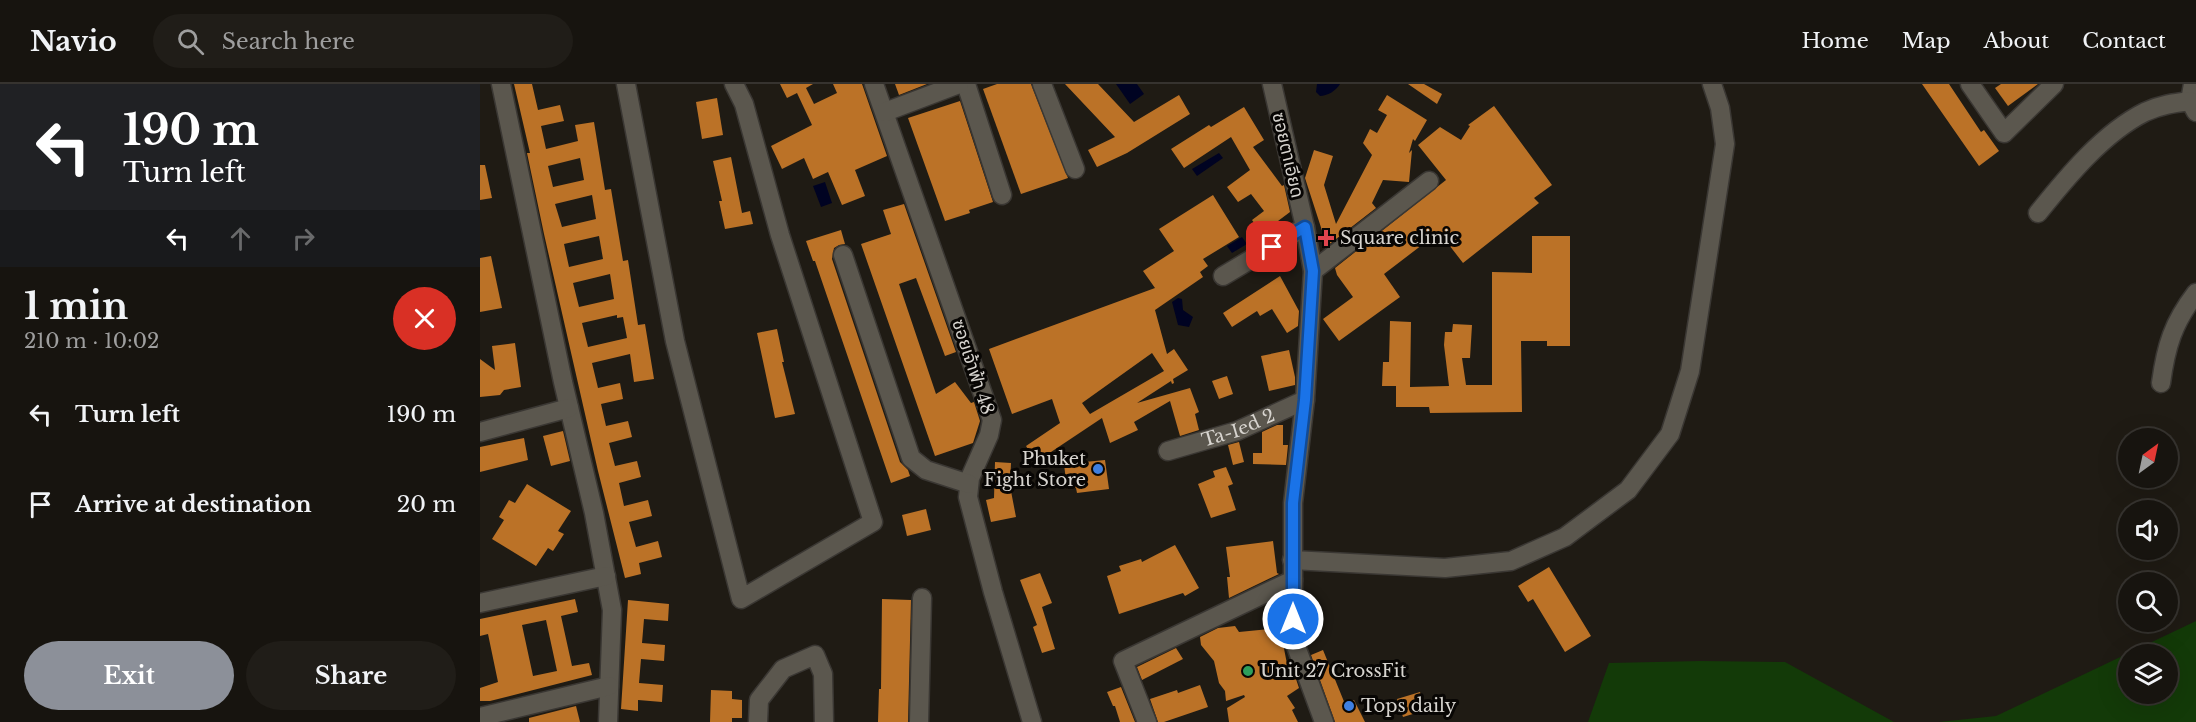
<!DOCTYPE html>
<meta charset="utf-8">
<style>
:root{--surface:#17140f;--page:#201d18;--text:#f1f3f6;--muted:#9e9e9e;--line:#36332f;--accent:#8c9099}
body{margin:0;font-family:"Libre Baskerville","Noto Sans Thai",serif;background:var(--page);color:var(--text);height:100vh;display:flex;flex-direction:column;font-size:22px;white-space:nowrap}
*{box-sizing:border-box;margin:0}
p{font-size:20px;color:var(--muted)}
.icon{flex:none;width:33px;height:33px;fill:none;stroke:currentColor;stroke-width:2;stroke-linecap:round;stroke-linejoin:round}
.map{position:relative;flex:1;overflow:hidden}
.details{display:flex;flex-direction:column;background:var(--surface);width:480px}
.details>*{flex:none}
.top-card{background:#202124;color:#fff;overflow:hidden}
.needle{width:39px;rotate:33deg}
.fabs{position:absolute;left:1638px;top:344px;display:grid;gap:12px}
.fabs a{display:grid;place-items:center;width:60px;height:60px;border-radius:50%;background:var(--surface);box-shadow:0 6px 24px #0002,0 0 0 2px var(--line);font-size:30px}
.pin{position:absolute;display:grid;place-items:center;width:51px;height:51px;color:#fff;margin:-26px;border-radius:12px;box-shadow:0 3px 9px #0006}
.me{position:absolute;width:66px;margin:-33px;rotate:0deg;stroke-linejoin:round;filter:drop-shadow(0 0 4px #0008)}
.turn{display:flex;align-items:center;gap:21px;height:126px;padding:0 24px;font-size:27px}
.turn .icon{width:78px;height:78px;stroke-width:2.5}
.turn b{display:block;font-size:42px;line-height:51px}
.lanes{display:flex;align-items:center;height:57px;padding:0 24px;background:#0003;justify-content:center;gap:30px;direction:ltr}
.lanes .off{opacity:.35}
.round{display:grid;place-items:center;flex:none;width:63px;height:63px;border-radius:32px;background:var(--page)}
.head{display:flex;align-items:center;justify-content:space-between;height:102px;padding:0 24px}
h1{font-size:36px;font-weight:700;line-height:45px}
.primary-button{display:flex;gap:12px;margin-top:auto;padding:12px 24px}
.primary-button a{flex:1;height:69px;border-radius:36px;background:var(--accent);color:#fff;font-size:24px;font-weight:700;line-height:69px;text-align:center}
.primary-button a+a{background:var(--page);color:var(--text)}
ul{padding:0;list-style:none}
li{display:flex;align-items:center;gap:18px;height:90px;padding:0 24px}
li div{flex:1}
li b{display:block;font-size:22px}
li em{font-style:normal}
header{display:flex;align-items:center;gap:36px;box-sizing:border-box;height:84px;padding:0 30px;background:var(--surface);border-bottom:2px solid var(--line)}
header strong{font-size:28px}
nav{display:flex;gap:33px;margin-inline-start:auto;font-size:21px}
.search{width:420px;height:54px;background:var(--page);display:flex;align-items:center;gap:15px;box-sizing:border-box;padding:0 21px;border-radius:33px;color:var(--muted);font-size:22px}
main{display:flex;flex:1;min-height:0}
.map>svg:first-child{display:block}
.green{fill:#133a08;fill-rule:evenodd}
.water{fill:#000322}
.building{fill:#bb7227;fill-rule:evenodd}
.lines{fill:none;stroke-linecap:round;stroke-linejoin:round}
.minor-casing{stroke:#3a3733;stroke-width:21}
.minor{stroke:#5b574e;stroke-width:18}
.route-casing{stroke:#114b97;stroke-width:15}
.route{stroke:#1a73e8;stroke-width:10}
.health-dot{fill:#e0444e;stroke:#080604;stroke-width:2}
.shop-dot{fill:#3f7fe0;stroke:#080604;stroke-width:2}
.leisure-dot{fill:#2e9e5b;stroke:#080604;stroke-width:2}
.labels{text-anchor:middle;dominant-baseline:central;stroke-width:6;stroke-linejoin:round;paint-order:stroke}
.street-label{font-size:18px;fill:#d7d4cf;stroke:#080604}
.poi-label{font-size:18px;fill:#d7d4cf;stroke:#080604;text-anchor:start}
</style>
<header>
<strong>Navio</strong>
<div class="search"><svg class="icon" aria-label="search" viewBox="0 0 24 24"><circle cx="10" cy="10" r="6"/><path d="M15 15l6 6"/></svg>Search here</div>
<nav><a>Home</a><a>Map</a><a>About</a><a>Contact</a></nav>
</header>
<main>
<section class="details">
<div class="top-card">
<div class="turn"><svg class="icon" aria-label="left" viewBox="0 0 24 24"><path d="M17 20v-9H6M10 6l-5 5 5 5"/></svg><div><b>190 m</b>Turn left</div></div>
<div class="lanes"><svg class="icon" aria-label="left" viewBox="0 0 24 24"><path d="M17 20v-9H6M10 6l-5 5 5 5"/></svg><svg class="icon off" aria-label="ahead" viewBox="0 0 24 24"><path d="M12 20V5M6 11l6-6 6 6"/></svg><svg class="icon off" aria-label="right" viewBox="0 0 24 24"><path d="M7 20v-9h11M14 6l5 5-5 5"/></svg></div>
</div>
<div class="head"><div><h1>1 min</h1><p>210 m · 10:02</p></div><a class="round" style="background:#d93025;color:#fff"><svg class="icon" aria-label="close" viewBox="0 0 24 24"><path d="M6 6l12 12M18 6L6 18"/></svg></a></div>
<ul>
<li><svg class="icon" aria-label="left" viewBox="0 0 24 24"><path d="M17 20v-9H6M10 6l-5 5 5 5"/></svg><div><b>Turn left</b></div><em>190 m</em></li>
<li><svg class="icon" aria-label="arrive" viewBox="0 0 24 24"><path d="M6 21V4h12l-3 4 3 4H6"/></svg><div><b>Arrive at destination</b></div><em>20 m</em></li>
</ul>
<div class="primary-button"><a>Exit</a><a>Share</a></div>
</section>
<div class="map">
<svg width="1716" height="638" viewBox="0 0 1716 638">
<rect width="100%" height="100%" fill="#1f1b14"/>
<!-- green -->
<g class="green">
<path d="M1716,537V638H1459L1516,632ZM1648,570H1688V609H1648Z"/>
<path d="M1221,577L1305,578L1414,638H1108L1129,579Z"/>
</g>
<!-- water -->
<g class="water">
<path d="M636,0H657L664,10L650,20Z"/>
<path d="M837,0H860C856,7 847,12 840,12L836,8Z"/>
<path d="M739,69L743,74L717,92L712,85Z"/>
<path d="M345,98L352,119L341,123L333,102Z"/>
<path d="M762,153L767,160L752,169L747,162Z"/>
<path d="M698,214L702,215L703,226L713,233L709,243L698,241L692,218Z"/>
</g>
<!-- building -->
<g class="building">
<path d="M34,0H52L58,26L80,21L84,37L61,42L66,65L98,57L95,41L114,38L125,106L131,105L143,177L148,176L158,241L165,240L174,295L154,298L150,270L112,279L118,304L140,299L143,315L121,320L126,342L148,337L152,353L129,359L135,382L157,377L161,393L139,399L144,422L168,416L172,432L149,438L156,463L178,457L182,473L159,479L161,490L145,494L118,387L64,150L47,69H50ZM100,74L104,96L73,103L68,82ZM112,111L116,135L82,143L75,120ZM119,152L123,175L89,183L84,160ZM130,190L134,215L99,223L93,199ZM137,231V234L143,233L147,254L108,263L102,239Z"/>
<path d="M300,0H333L326,4L334,20L357,9L353,0H382L407,72L375,86L385,112L362,121L348,88L333,95L324,74L302,85L291,62L332,41L317,9L307,14Z"/>
<path d="M415,0H447L419,11Z"/>
<path d="M517,0H551L588,94L541,110L503,5Z"/>
<path d="M585,0H618L654,38L699,11L710,30L647,69L617,83L608,66L635,53Z"/>
<path d="M928,0H944L962,10L957,20Z"/>
<path d="M1442,0H1469L1501,48L1504,46L1519,67L1499,82Z"/>
<path d="M1521,0H1558L1528,22L1515,4Z"/>
<path d="M907,11L947,36L935,57L933,55L929,69L932,66L929,98L903,96L892,119L896,124L847,162L825,94L834,66L853,72L844,101L856,140L892,71L883,59L890,45L897,49L907,31L898,26Z"/>
<path d="M237,14L243,51L222,55L216,18Z"/>
<path d="M480,17L513,118L489,126L490,129L465,137L428,34Z"/>
<path d="M1014,22L1072,101L1054,114L1059,119L983,179L959,148L904,190L920,213L859,257L843,235L873,213L857,191L855,184L966,96L938,61L960,43L981,56L990,42L988,41Z"/>
<path d="M764,23L784,56L773,63L802,102L804,101L810,128L798,137L803,143L785,154L772,136L784,127L771,110L758,118L747,103L770,86L751,53L704,84L691,65L729,41L731,43Z"/>
<path d="M251,73L262,129L270,127L273,140L245,145L239,117H242L233,77Z"/>
<path d="M0,81H5L12,114L0,116Z"/>
<path d="M733,111L759,153L723,175L728,182L720,188L723,193L675,226L687,270L694,265L708,286L693,295L694,299L692,300L691,297L657,319L710,304L719,328L715,330L719,346L700,352L690,317L654,338L658,346L630,359L622,334L556,378L546,362L580,339L572,315L532,330L509,265L675,204L663,187L694,167L679,145ZM672,269L684,287L610,330L602,319Z"/>
<path d="M424,120L476,268L465,272L436,194L419,200L456,310L475,298L491,319L494,318L500,337L493,359L455,372L381,160L411,150L403,126Z"/>
<path d="M361,146L365,160L359,161L354,164L352,175L420,378L428,386L430,392L411,399L335,177H333L326,157Z"/>
<path d="M1052,152H1090V262H1067V257H1041L1042,328L950,329L949,323H916V302H902L903,278H909L910,237L931,238L930,303L969,302L964,261L965,248H972L973,240L992,241L990,274H982L986,301H1012V188L1052,189Z"/>
<path d="M11,172L22,224L0,228V174Z"/>
<path d="M800,192L819,227L818,242L807,249L792,225L780,232L777,227L752,243L743,229Z"/>
<path d="M297,245L304,278H302L315,330L295,334L277,249Z"/>
<path d="M35,259L41,303L24,306L20,311L0,313V275L15,286L12,262Z"/>
<path d="M809,266L815,293V301L789,307L781,272Z"/>
<path d="M747,292L753,310L739,315L732,297Z"/>
<path d="M797,341H803V361H808L806,381L773,380V369H782V348Z"/>
<path d="M83,347L90,377L71,382L63,352Z"/>
<path d="M44,354L48,376L0,388V363Z"/>
<path d="M759,358L764,378L753,381L748,361Z"/>
<path d="M625,376L629,405L597,409L596,404L587,405L584,380Z"/>
<path d="M515,378L531,379L530,402L536,433L511,438L506,416L514,414Z"/>
<path d="M746,383L753,400L748,402L756,426L731,434L718,400L735,393L733,387Z"/>
<path d="M47,400L91,427L78,447L84,450L73,467L68,464L56,482L12,455L24,436L19,433L29,416L35,419Z"/>
<path d="M446,425L451,446L427,452L422,431Z"/>
<path d="M793,457L797,489L799,490L749,514L747,493H750L746,463Z"/>
<path d="M695,461L719,504L705,512L703,509L639,530L627,492L641,487L639,482L661,475L662,478Z"/>
<path d="M1069,483L1111,552L1085,568L1053,515L1048,518L1038,502Z"/>
<path d="M560,489L572,519L562,523L575,565L562,569L553,543L557,541L540,496Z"/>
<path d="M95,515L98,528L81,532L92,582L109,579L112,591L10,617H0V604L18,598L8,550L0,552V535ZM66,536L77,587L53,592L42,541Z"/>
<path d="M402,515L431,516L428,638H398L399,605H401Z"/>
<path d="M148,516L189,520L188,537L164,535L162,559L185,561L184,577L161,575L159,599L183,601L182,618L158,616V627L141,625Z"/>
<path d="M755,542L759,548L800,544L807,580L815,592L819,604L807,612L815,624L812,626L818,638H749L747,624L765,613L764,611L746,617L745,607L739,599L734,577L721,561L720,553L738,544Z"/>
<path d="M696,564L703,575L662,596L657,583Z"/>
<path d="M843,566L865,620L874,616L885,638H855L831,571Z"/>
<path d="M720,601L728,623L684,638H678L670,615L697,606L698,609Z"/>
<path d="M641,603L655,638H640L635,622H633L627,608Z"/>
<path d="M231,606L252,607V615L262,616V634H252V638H230Z"/>
<path d="M940,608L946,626L923,633L917,615Z"/>
<path d="M96,622L100,638H49V634Z"/>
</g>
<g class="lines">
<defs>
<g id="minor">
<path d="M21,0L83,298L114,429L132,526L128,638"/>
<path d="M146,0L195,257L261,515L393,438L300,151L264,20L254,0"/>
<path d="M394,0L512,336L509,351L490,394L488,413L513,508L552,638"/>
<path d="M486,0L522,111"/>
<path d="M562,0L595,85"/>
<path d="M792,0L825,143L833,187L825,316L813,419V554L844,638"/>
<path d="M1490,0L1524,49L1574,0"/>
<path d="M1713,0L1710,17L1716,28"/>
<path d="M405,28L479,0"/>
<path d="M1558,129C1587,93 1623,49 1665,28C1680,21 1694,19 1710,17"/>
<path d="M363,171L431,374L446,386L489,400"/>
<path d="M833,187L949,97"/>
<path d="M743,192L825,143"/>
<path d="M1681,299C1686,262 1693,239 1716,209"/>
<path d="M0,348L89,324"/>
<path id="s1" d="M688,367L757,347L825,316"/>
<path d="M812,476L965,484L1031,477L1085,453L1148,406L1190,350L1210,287L1245,60L1240,24L1232,0"/>
<path d="M0,519L126,492"/>
<path d="M0,633L129,602"/>
<path d="M278,638L279,616L303,585L335,571L343,590L344,638"/>
<path d="M439,638L442,514"/>
<path d="M667,638L643,577L813,496"/>
</g>
</defs>
<!-- minor casing -->
<use href="#minor" class="minor-casing"/>
<!-- minor -->
<use href="#minor" class="minor"/>
</g>
<g class="lines">
<defs>
<path id="route" d="M792,163L825,143L833,187L825,316L813,419V535"/>
</defs>
<!-- route casing -->
<use href="#route" class="route-casing"/>
<!-- route -->
<use href="#route" class="route"/>
</g>
<!-- markers -->
<path class="health-dot" d="M843 145h6v6h6v6h-6v6h-6v-6h-6v-6h6z"/>
<g class="shop-dot">
<circle cx="618" cy="385" r="6"/>
<circle cx="869" cy="622" r="6"/>
</g>
<circle class="leisure-dot" cx="768" cy="587" r="6"/>
<g class="labels">
<!-- street labels -->
<g class="street-label">
<text transform="translate(808 71) rotate(77)">ซอยตาเอียด</text>
<text transform="translate(493 283) rotate(72)">ซอยเจ้าฟ้า 48</text>
<text stroke="none"><textPath href="#s1" startOffset="74">Ta-Ied 2</textPath></text>
</g>
<!-- poi labels -->
<g class="poi-label">
<text x="860" y="154">Square clinic</text>
<text x="606" y="375" text-anchor="end">Phuket<tspan x="606" dy="21">Fight Store</tspan></text>
<text x="780" y="587">Unit 27 CrossFit</text>
<text x="881" y="622">Tops daily</text>
</g>
</g>
</svg>
<div class="fabs">
<a><svg class="needle" viewBox="-14 -14 28 28"><path d="M0-13l5 13h-10z" fill="#e53935"/><path d="M0 13l5-13h-10z" fill="#9e9e9e"/></svg></a>
<a><svg class="icon" aria-label="sound" viewBox="0 0 24 24"><path d="M4 9h4l5-4v14l-5-4H4zM17 9q2 3 0 6"/></svg></a>
<a><svg class="icon" aria-label="search" viewBox="0 0 24 24"><circle cx="10" cy="10" r="6"/><path d="M15 15l6 6"/></svg></a>
<a><svg class="icon" aria-label="layers" viewBox="0 0 24 24"><path d="M12 4l9 5-9 5-9-5zM3 14l9 5 9-5"/></svg></a>
</div>
<div class="pin" style="left:792px;top:163px;background:#d93025"><svg class="icon" aria-label="arrive" viewBox="0 0 24 24"><path d="M6 21V4h12l-3 4 3 4H6"/></svg></div>
<svg class="me" style="left:813px;top:535px" viewBox="-20 -20 40 40"><circle r="17" fill="#1a73e8" stroke="#fff" stroke-width="3"/><path d="M0-11L8 9 0 5-8 9z" fill="#fff"/></svg>
</div>
</main>
